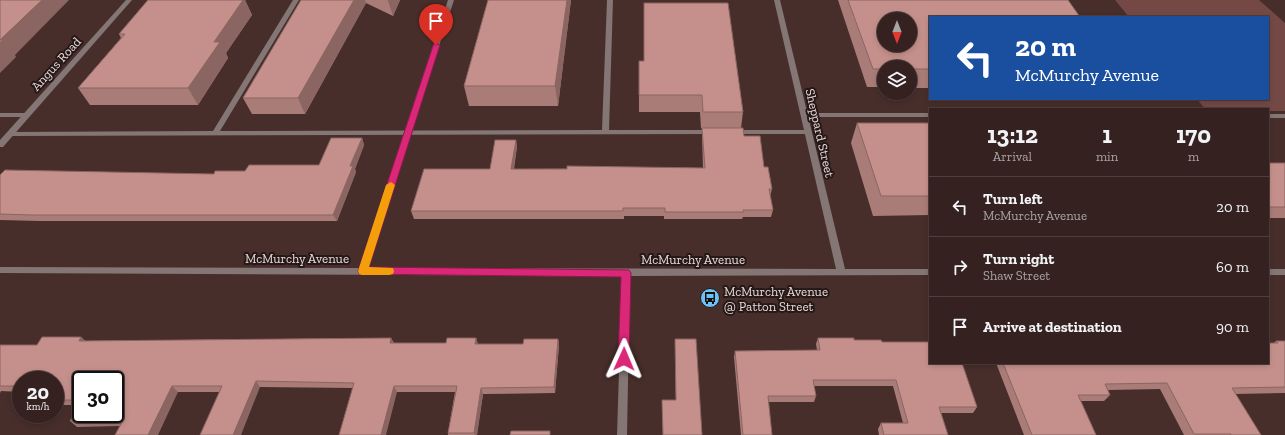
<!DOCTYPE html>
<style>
:root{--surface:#352220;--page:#402f2d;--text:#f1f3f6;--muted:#aaa4a5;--line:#4f3f3e}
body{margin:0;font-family:"Zilla Slab",serif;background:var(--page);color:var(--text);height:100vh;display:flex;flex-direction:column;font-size:15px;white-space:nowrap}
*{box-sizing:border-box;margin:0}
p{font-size:13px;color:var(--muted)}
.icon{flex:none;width:22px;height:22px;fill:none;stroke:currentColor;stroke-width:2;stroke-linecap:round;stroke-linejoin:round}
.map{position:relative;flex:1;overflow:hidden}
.drawer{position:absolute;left:929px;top:108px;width:340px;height:256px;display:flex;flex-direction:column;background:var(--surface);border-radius:0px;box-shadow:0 2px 6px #0003,0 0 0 1px var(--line)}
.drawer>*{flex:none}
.guide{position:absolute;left:929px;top:16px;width:340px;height:84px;border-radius:0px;box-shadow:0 2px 6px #0003,0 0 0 1px var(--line);background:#1a4fa0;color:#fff;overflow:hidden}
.needle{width:26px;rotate:180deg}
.controls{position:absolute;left:877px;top:12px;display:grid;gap:8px}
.controls a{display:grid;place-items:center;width:40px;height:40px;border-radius:50%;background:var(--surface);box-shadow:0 2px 6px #0003,0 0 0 1px var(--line);font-size:20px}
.speed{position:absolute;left:12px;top:371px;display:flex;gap:8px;font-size:20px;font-weight:700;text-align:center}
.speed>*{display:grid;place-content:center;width:52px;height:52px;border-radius:50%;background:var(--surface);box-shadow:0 2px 6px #0003,0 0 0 1px var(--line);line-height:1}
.speed small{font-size:10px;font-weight:400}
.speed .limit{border:2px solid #111;border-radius:6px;background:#fff;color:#111}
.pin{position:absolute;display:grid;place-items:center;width:34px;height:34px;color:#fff;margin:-41px -17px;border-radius:50% 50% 50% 0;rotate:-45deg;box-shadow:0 0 4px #0007}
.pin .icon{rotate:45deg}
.me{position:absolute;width:44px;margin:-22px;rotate:1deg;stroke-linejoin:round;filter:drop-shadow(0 0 3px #0008)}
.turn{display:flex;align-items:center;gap:14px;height:84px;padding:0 20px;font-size:18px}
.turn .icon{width:52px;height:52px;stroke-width:2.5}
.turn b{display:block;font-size:28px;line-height:34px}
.eta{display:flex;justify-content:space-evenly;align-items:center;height:68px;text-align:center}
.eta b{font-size:24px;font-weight:700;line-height:28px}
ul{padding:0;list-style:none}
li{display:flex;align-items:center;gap:12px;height:60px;padding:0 20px;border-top:1px solid var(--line)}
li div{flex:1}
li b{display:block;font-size:15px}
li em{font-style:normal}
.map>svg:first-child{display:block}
.green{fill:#744945}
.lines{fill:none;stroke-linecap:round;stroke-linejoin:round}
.service{fill:#837674;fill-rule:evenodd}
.minor{fill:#837674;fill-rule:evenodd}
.wall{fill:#a97c78;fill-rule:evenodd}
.shaded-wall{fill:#8a6561}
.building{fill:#c5908b;stroke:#8a6561;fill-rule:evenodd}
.route{fill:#db2777;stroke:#8e194d}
.slow{fill:#f59e0b}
.labels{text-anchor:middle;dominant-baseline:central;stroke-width:4;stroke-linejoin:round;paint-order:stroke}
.street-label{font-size:13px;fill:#ead9d7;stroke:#251918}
.poi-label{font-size:13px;fill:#ead9d7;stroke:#251918;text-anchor:start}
</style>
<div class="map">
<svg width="1285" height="435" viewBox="0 0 1285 435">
<rect width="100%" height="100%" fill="#472e2b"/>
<!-- green -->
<path class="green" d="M1115,0H1259L1285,23V111H1268V109H1205L1197,99H1268V17H1129Z"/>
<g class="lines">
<!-- service -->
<g class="service">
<path d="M293,0H299L220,131L602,130L607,0H613L609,130H711L715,132L711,134L10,136L6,134L10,132L213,131Z"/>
<path d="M0,113H26L29,115L26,117H0Z"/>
<path d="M802,113H930V117H804L801,115Z"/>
<rect x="1268" y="114" width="17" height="4"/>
<path d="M730,130H808L812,132L808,134H733L729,132Z"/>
</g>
<!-- minor -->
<g class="minor">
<path d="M126,0H132L3,147H0V140Z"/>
<path d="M448,0H454L367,268L836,269L774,0H780L845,269H930V275L630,276L627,435H617L622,276L0,273V267L359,268Z"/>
<rect x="1268" y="269" width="17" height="6"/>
</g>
</g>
<!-- wall -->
<g class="wall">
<path d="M148,0H245L252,15L226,53L228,58L198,105H90L78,88L121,38L119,34Z"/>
<path d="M301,0H400L393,16L366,3L305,114H252L243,98Z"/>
<path d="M488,0H571L558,106H469L464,86Z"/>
<path d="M838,0H1068L930,17V88H910V67H884V87H867Z"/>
<path d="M639,61H644L743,112L741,128L744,136L764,167L772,189L770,196L773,210L771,217H743L742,219H664V216H624V219H414L411,211L490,169L516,140L517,147L514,169L703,168L702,136V128H701L700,112H639Z"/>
<path d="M857,123H930V215L873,216L851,143Z"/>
<path d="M362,138L364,145L355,169L356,172L337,221H40L0,220V175L214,174L319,165Z"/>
<rect x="1268" y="163" width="17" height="55"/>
<path d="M81,337L85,341L391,338L394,343H446L476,338L478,344H523L558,339L559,345L555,393L483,394L477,435H448V433L455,392H397L353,388L260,387L219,392H178L120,426L77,427L70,421L79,405H60L55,401V396L57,392H55V380H21V392L1,391L0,393V345H37ZM81,380L115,414H81Z"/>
<path d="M818,338L882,342L977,407L973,413H941L948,435H879L878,429L881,423H903L893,386H814L816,396L814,402H768L772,435H741L734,357L735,351L817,350L816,344Z"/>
<path d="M675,339L702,435H663L662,400H676Z"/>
<path d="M1276,341H1285V393L1235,394L1261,435H1184L1160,389L1108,390L1110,395L1104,401H1081L1096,435H1024L996,363H1268L1274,343Z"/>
</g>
<!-- shaded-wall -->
<g class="shaded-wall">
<path d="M42,0H69L15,55L16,57L0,73V40Z"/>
<path d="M243,0H245L252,15L226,53L228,58L198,105L188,88L214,42Z"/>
<path d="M354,0H365L366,3L305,114L298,98Z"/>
<path d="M388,0H400L393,16L388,1Z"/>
<path d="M567,0H571L558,106L555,86Z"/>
<path d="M362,138L364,145L355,169L356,172L337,221L333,215L350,166Z"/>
<path d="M516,140L517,147L512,177L511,169Z"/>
<path d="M81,337L88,343L79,341Z"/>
<path d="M391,338L394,345L390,343Z"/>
<path d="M476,338L478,345L475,344Z"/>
<path d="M558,339L559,345L555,393L554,387Z"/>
<path d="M256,381L260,387L241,435H233Z"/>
<path d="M172,386L178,392L158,435H148Z"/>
<path d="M394,386L397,392L386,435H381Z"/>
<path d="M481,388L483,394L477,435H475L474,433Z"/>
</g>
<!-- building -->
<g class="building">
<path d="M0,0H42L0,40Z"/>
<path d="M148,0H243L214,42H220L188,88H78L125,34H119Z"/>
<path d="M301,0H354L298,98H243Z"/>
<path d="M488,0H567L555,86H464Z"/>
<path d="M848,0H1068L1080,17H930V69H910V67H884V69H873ZM884,19H910V45H884Z"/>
<path d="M644,3H728L743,112H703L702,95H639V61H644Z"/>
<path d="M0,40H3L0,43Z"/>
<path d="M857,123H930V196H881Z"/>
<path d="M702,128H743L744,136H760L764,167H768L772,189H769L773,210H743L744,212H665V208H623V211H411L424,169H490L495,140H516L511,169H567V166L705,168Z"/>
<path d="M331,138H362L350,166H353L333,215H33L0,214V175L5,170L214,174L215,171H245L249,165H319Z"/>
<rect x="1268" y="163" width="17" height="44"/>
<path d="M42,337H81L79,341L391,338L390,343H446L447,338H476L475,344H523L524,339H558L554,387L481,388L474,433H448L457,386H394L381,435H339L354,383L256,381L233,435H200L222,386H172L148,435H115L123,420L70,421L81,401V414H115V380H81V400H55V396L61,386H55V380H21V386H0V345H37Z"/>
<path d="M818,338H854V340H881L882,342H930V363H962L977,407H939L948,435H884L881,423H908L896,380H813L816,396H768L772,435H743L735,351L820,350Z"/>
<path d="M675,339H696L702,435H663L662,400H676Z"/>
<path d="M1276,341H1285V387L1232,388L1261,435H1231V434H1194L1167,383L1105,384L1110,395H1078L1096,435H1032L1003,363H1268V343H1278Z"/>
<path d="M511,431H550V435H510Z"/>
</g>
<!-- route -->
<path class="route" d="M434,43H436L440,45L369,267L629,270L631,273L629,359L627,362L624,364L620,362L618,359L621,277L359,274L358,271Z"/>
<!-- slow -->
<path class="slow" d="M391,182L395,185L369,267L393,268L394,271L393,274L389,275H362L359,274L358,271L386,185Z"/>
<!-- icons -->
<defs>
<symbol id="bus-disc" viewBox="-11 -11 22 22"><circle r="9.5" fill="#6dc2f3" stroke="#251918"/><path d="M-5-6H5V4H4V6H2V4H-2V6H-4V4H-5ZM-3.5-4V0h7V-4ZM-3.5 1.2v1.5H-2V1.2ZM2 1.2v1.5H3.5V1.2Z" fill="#111"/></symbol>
</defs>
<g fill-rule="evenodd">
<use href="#bus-disc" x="699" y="287" width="22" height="22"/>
</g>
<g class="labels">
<!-- street labels -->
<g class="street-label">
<text transform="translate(56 64) rotate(-48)">Angus Road</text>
<text transform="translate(820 133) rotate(77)">Sheppard Street</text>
<text x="297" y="258">McMurchy Avenue</text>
<text x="693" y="259">McMurchy Avenue</text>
</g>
<!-- poi labels -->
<g class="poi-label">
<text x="724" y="291">McMurchy Avenue<tspan x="724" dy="15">@ Patton Street</tspan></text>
</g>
</g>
</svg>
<div class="controls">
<a><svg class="needle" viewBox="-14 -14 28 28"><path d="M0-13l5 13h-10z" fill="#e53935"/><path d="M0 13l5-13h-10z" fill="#aaa4a5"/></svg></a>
<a><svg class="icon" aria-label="layers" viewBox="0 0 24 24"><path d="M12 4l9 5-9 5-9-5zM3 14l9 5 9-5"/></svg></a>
</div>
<div class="speed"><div>20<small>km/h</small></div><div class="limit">30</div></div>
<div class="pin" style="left:436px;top:45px;background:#d93025"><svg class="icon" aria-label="arrive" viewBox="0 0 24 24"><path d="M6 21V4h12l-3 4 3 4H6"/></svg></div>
<svg class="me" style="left:624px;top:359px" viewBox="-20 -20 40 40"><path d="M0-17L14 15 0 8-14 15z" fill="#db2777" stroke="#fff" stroke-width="4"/></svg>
<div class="guide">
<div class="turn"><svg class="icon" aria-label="left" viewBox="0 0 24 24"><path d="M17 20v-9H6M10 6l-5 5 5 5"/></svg><div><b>20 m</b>McMurchy Avenue</div></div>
</div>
<section class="drawer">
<div class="eta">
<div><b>13:12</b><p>Arrival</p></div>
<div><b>1</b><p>min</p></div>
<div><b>170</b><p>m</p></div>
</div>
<ul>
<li><svg class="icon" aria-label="left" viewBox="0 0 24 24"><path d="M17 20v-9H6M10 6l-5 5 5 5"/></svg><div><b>Turn left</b><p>McMurchy Avenue</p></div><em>20 m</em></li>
<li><svg class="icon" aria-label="right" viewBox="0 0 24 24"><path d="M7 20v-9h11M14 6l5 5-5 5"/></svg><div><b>Turn right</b><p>Shaw Street</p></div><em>60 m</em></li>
<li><svg class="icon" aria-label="arrive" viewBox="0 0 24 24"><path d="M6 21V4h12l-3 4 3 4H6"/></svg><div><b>Arrive at destination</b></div><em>90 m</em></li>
</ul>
</section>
</div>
